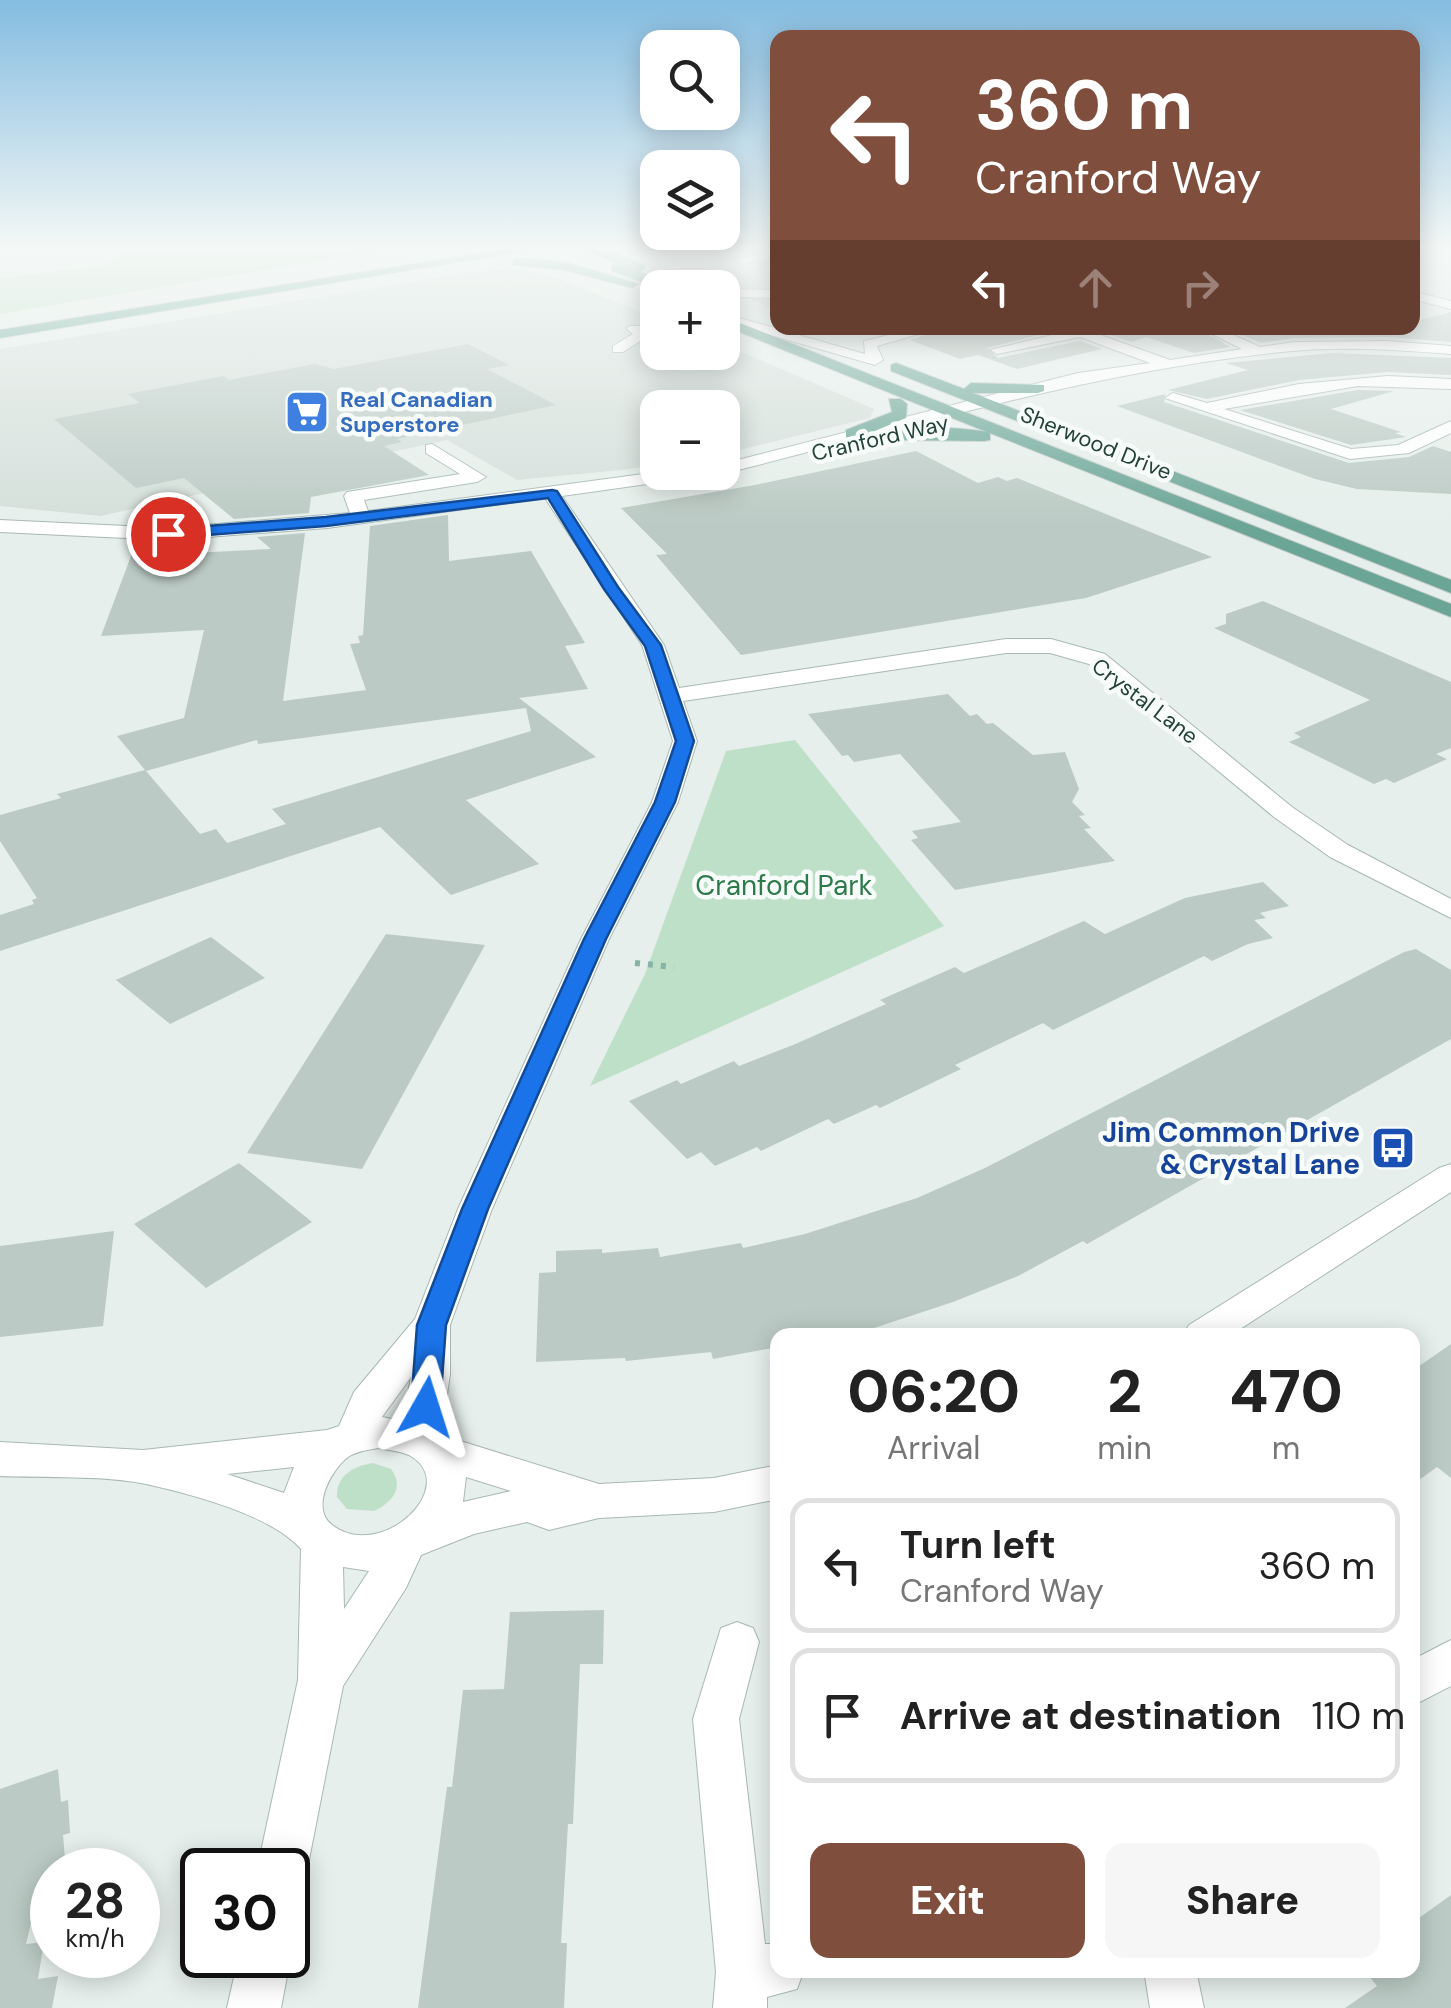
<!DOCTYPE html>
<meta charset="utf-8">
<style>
:root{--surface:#fff;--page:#f6f6f6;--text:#222;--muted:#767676;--line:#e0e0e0;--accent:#804e3d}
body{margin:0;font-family:"DM Sans",sans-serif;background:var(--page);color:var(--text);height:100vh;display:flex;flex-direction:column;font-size:38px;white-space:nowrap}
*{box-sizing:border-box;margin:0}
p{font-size:32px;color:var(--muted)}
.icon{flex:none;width:55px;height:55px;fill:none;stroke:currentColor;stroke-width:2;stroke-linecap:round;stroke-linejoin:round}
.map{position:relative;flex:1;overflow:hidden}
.panel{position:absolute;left:770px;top:1328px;width:650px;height:650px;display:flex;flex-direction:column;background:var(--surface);border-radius:20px;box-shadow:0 5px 25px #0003}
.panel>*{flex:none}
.guide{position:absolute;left:770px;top:30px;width:650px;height:305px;border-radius:20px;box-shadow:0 5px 25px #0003;background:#804e3d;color:#fff;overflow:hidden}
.buttons{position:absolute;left:640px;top:30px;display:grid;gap:20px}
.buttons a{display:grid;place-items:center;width:100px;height:100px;border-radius:20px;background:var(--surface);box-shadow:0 5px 25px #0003;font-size:50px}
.speed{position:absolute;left:30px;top:1848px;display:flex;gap:20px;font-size:50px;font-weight:700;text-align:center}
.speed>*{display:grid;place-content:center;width:130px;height:130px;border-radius:50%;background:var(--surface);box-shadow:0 5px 25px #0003;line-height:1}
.speed small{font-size:25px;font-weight:400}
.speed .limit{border:5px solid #111;border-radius:15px;background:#fff;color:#111}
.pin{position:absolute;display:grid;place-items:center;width:85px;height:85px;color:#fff;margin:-42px;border:5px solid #fff;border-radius:50%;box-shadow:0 2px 10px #0007}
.me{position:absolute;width:110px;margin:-55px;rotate:6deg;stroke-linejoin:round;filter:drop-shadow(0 0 8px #0008)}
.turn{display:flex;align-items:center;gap:35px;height:210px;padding:0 40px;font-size:45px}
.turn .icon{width:130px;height:130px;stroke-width:2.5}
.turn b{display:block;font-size:70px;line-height:85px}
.lanes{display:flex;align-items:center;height:95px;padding:0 40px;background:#0003;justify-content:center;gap:50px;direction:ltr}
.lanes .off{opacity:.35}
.eta{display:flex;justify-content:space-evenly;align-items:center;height:170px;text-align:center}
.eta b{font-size:60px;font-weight:800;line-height:70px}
.cta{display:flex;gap:20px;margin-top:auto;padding:20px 40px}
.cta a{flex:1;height:115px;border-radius:20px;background:var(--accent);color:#fff;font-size:40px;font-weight:800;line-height:115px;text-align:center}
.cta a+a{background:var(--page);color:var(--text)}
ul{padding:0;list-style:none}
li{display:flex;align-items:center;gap:30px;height:135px;margin:0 20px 15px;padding:0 20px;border:5px solid var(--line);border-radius:20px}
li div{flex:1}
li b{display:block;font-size:38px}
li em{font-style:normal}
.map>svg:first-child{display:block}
.built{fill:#d4dfda}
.green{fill:#bfe0c8}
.building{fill:#bbcac4;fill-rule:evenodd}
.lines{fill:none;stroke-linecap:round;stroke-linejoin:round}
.minor-casing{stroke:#a8b8b2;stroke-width:2}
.major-casing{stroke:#c2cac8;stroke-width:2}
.path-far1{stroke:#86b3a5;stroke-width:2.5;stroke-dasharray:2.5 4;stroke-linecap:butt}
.path{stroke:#86b3a5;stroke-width:6;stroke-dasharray:5 8;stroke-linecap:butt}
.minor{fill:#fff;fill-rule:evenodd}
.major{fill:#6aa596;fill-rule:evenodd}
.route{fill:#1a73e8;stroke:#114b97;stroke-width:2.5}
.labels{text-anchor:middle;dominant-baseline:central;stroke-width:9;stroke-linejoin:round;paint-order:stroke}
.far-shop-label{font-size:22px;font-weight:bold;fill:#366cbe;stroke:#f7fbf9;text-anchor:start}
.far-street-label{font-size:22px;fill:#24423a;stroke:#f7fbf9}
.park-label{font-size:28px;fill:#2d7a4b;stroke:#f7fbf9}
.transit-label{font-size:28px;font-weight:bold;fill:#164399;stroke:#f7fbf9;text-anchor:end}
</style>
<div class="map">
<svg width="1451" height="2008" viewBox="0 0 1451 2008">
<rect width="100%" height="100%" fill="#e6efeb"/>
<!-- built -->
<g class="built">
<path d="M652,245H777V310L679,271Z"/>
<path d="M518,269L548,275L657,318L658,352H722L723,344L874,409L870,418L723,454L722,408H658L657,465L621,470L517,480L447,440L100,516L0,506V349L480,271Z"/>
</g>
<!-- green -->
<g class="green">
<path d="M139,245H414L0,314V278L103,266Z"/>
<path d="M795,740L944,926L590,1086L645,974L726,751Z"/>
<path d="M373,1463L391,1469C405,1488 392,1502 374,1511L347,1509L337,1497C336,1475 354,1466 373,1463Z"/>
</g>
<!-- building -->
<g class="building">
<path d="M1451,312V342L1387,337L1294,338L1261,343L1226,328H1412V322Z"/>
<path d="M944,328H1067L987,348L998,358L1080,341L1102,349L1017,369L978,355L960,359L910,340Z"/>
<path d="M1091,328H1197L1230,347L1194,353L1146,337L1132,342Z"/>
<path d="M468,344L509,365L487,369L556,405L397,439L402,442L384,446L429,475L311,497L309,513L234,519L184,478L136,488L54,419L140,403L128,394L224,376L229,380L315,364L334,369Z"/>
<path d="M1332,353L1451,358V375L1388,372L1299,380L1207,399L1168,390L1248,370L1226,363Z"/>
<path d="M1358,390L1394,391L1331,409L1401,432L1395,433L1406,437L1351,445L1240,410Z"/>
<path d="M1165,394L1164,402L1349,463L1409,457L1433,446L1451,452V494L1357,489L1315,479L1117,406Z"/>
<path d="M916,451L978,483L998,477L1007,481L1017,478L1212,557L1086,598L741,655L656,555L667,554L621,508L755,485Z"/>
<path d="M448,515L449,561L531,551L585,643L565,646L588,689L519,698L596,757L466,800L539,864L451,895L380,827L0,951V915L34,904L32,900L37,898L0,841V815L61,798L57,794L145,770L117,736L184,718L204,630L101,636L131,556L271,549L257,537L305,533L283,701L366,690L350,644L360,643L358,636L363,635L370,526ZM526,708L531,731L272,809L286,824L227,843L216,829L200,834L146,771L257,740L258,744Z"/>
<path d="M1263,601L1451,682V748L1436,754L1447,759L1394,783L1386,779L1374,784L1289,742L1301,737L1294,733L1370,700L1214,628L1226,624V614Z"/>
<path d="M948,694L970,716L977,714L987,724L993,723L1033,755L1065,752L1079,789L1072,802L1085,815L1079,816L1091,828L1084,829L1115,861L955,890L911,840L918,838L912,831L961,822L900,754L854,762L848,755L842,756L808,714Z"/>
<path d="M1263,882L1289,906L1260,913L1266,918L1254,920L1273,938L1248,944L1212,961L1204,956L1053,1030L1043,1023L955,1065L961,1069L880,1108L876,1105L834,1124L828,1119L761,1151L757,1147L715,1166L701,1152L687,1159L629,1101L677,1080L681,1084L734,1061L739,1066L793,1045L886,1004L880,1000L955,967L964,973L1084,921L1105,934L1185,898Z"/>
<path d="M386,934L485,945L362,1169L247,1153Z"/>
<path d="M211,937L265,978L170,1024L116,980Z"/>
<path d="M1416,949L1451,970V1039L1087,1244L1083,1241L1018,1276L953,1302L853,1335H778V1347L713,1359L711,1352L626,1361L625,1358L536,1362L539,1273L556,1272V1251L602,1249V1253L658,1248L660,1257L741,1243L743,1248L805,1234L917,1198L985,1168L1404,952Z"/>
<path d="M239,1163L312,1222L206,1288L134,1224Z"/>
<path d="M114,1231L103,1326L0,1337V1246Z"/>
<path d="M1451,1344V1478L1437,1467L1412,1485V1371Z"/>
<path d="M604,1610L603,1664H580L573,1824H568L561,1943H567L564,2008H418L447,1787H452L463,1690L504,1689L510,1612Z"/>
<path d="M58,1769L61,1802L68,1800L70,1833L63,1835L66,1870H52V1886L39,1890L26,1944L44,1942L38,1979L58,1976L52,2008H0V1789Z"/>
<path d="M1451,1895V2008H1345L1377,1986L1364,1970H1412V1923Z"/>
</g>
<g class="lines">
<defs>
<g id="minor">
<path d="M34,245L20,253L14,249L18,245Z"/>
<path d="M1412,245H1421L1412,250Z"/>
<path d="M778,249V257L742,264L736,260Z"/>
<path d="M722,289L778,290V298L722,297Z"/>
<path d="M1412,291L1451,301V309L1412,299Z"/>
<path d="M722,313L865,354L864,341L918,328H940L877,346L883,360L875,365L722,321Z"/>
<path d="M629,326H639L651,334L623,352H613V346L633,334L627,329Z"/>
<path d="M1081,328L1170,360L1242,349L1200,328H1218L1260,347L1294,342L1387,341L1451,346V354C1399,350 1344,346 1292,351C1097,370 911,427 722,474L716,472H722V464L1078,373L1150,363L1080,337L997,354L990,350Z"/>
<path d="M1388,376L1451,379V389L1358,386L1224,409L1351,449L1398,445L1451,421V433L1409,453L1350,459L1165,398L1173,393L1207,403L1299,384Z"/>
<path d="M432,444L486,477L477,482L364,500L368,511L658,472H705L697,477L562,496L664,645L679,688L1006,639H1051L1105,654L1292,807L1348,845L1451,899V918L1330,857L1274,817L1089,664L1050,653H1006L683,701L697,741L678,802L609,939L492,1209L450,1325V1374L441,1435L599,1484L714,1478L778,1465V1499L714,1512L599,1518L549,1530L527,1522L474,1534L421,1555L406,1588L343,1686L307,1870L300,1888L288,1893V1870H257L298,1680L301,1549C271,1515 191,1494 146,1484C103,1475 45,1478 0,1476V1442L143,1450L327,1430L339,1426L354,1392L415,1319L458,1209L581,939L652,802L673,741L642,645L545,498L327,528L168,540L0,532V520L168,528L350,513L344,496L347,492L460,474L426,453V445ZM411,1377L403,1421L382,1417ZM378,1448C387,1450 400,1451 409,1455C463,1485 382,1563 332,1525C310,1508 331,1470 348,1457C357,1451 368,1450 378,1448ZM294,1467L284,1493L227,1474ZM466,1477L511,1491L463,1502ZM343,1567L369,1571L344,1609Z"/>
<path d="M1451,1164V1192L1231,1335H1183L1189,1325L1439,1168Z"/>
<path d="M737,1622L753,1628L759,1642L739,1719L765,1944H778V1970H804L797,1989L767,1997V2008H713L716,1972L693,1719L721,1628Z"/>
<path d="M1451,1640V1686L1412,1706V1660Z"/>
<path d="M288,1946L291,1955L281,2008H227L239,1955H288Z"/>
<path d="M1144,1970H1196L1204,2008H1150Z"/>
</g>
<g id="major">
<path d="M532,245H561L0,338V330Z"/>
<path d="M575,245H592L644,265L645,268L639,272L677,288H658L612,271V265H620Z"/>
<path d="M518,258L565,262L639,284L632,288L564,270L513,265V259Z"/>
<path d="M722,316L1451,604V617L990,433V440L984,441L891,440L889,436C907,423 964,428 987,432L722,325Z"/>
<path d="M896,363L964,389L971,383L1044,385V391L1038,393H973L1451,580V593L891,371V365Z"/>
<path d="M889,399H901L907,404L906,418L858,438H846V430L892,412Z"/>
</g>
</defs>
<!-- minor casing -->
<use href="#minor" class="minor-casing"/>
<!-- major casing -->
<use href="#major" class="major-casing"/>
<!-- path-far1 -->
<path class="path-far1" d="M686,273L712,283"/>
<!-- path -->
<path class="path" d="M635,963L674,967"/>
<!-- minor -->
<use href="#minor" class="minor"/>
<!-- major -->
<use href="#major" class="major"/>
</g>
<!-- sky -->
<linearGradient id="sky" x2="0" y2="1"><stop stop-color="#84bce0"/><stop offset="0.47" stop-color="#f4f8f6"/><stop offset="1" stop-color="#f4f8f6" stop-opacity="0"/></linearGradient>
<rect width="1451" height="526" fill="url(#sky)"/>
<!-- route -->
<path class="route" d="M552,490L557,491L618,587L661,645L694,741L675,802L606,939L488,1209L446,1325L440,1407L436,1415L426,1419L415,1415L411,1407L417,1325L462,1209L584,939L655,802L676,741L645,646L604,589L548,498L326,526L168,538L161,534L168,529L326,517Z"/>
<!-- icons -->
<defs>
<symbol id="supermarket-square" viewBox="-11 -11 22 22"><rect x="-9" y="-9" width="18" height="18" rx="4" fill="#3f7fe0" stroke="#f7fbf9"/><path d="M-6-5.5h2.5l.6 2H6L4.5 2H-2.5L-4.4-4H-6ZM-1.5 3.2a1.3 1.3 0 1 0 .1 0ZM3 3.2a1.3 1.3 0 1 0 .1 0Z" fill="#fff"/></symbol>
<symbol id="bus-square" viewBox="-11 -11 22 22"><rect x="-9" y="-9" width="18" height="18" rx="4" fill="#1a4fb4" stroke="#f7fbf9"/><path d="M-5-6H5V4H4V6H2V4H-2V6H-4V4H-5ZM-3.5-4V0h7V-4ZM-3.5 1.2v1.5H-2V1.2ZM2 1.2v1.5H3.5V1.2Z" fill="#fff"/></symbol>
</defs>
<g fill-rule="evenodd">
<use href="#supermarket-square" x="282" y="387" width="50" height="50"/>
<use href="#bus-square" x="1368" y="1123" width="50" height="50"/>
</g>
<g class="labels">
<!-- far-shop labels -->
<g class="far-shop-label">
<text x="340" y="399">Real Canadian<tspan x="340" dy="25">Superstore</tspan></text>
</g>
<!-- far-street labels -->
<g class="far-street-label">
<text transform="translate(880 438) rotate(-13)">Cranford Way</text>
<text transform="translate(1096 443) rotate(22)">Sherwood Drive</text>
<text transform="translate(1145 701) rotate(37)">Crystal Lane</text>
</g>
<!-- park labels -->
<g class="park-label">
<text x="784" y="885">Cranford Park</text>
</g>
<!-- transit labels -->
<g class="transit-label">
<text x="1360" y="1132">Jim Common Drive<tspan x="1360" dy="32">&amp; Crystal Lane</tspan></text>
</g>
</g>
</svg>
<div class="buttons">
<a><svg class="icon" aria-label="search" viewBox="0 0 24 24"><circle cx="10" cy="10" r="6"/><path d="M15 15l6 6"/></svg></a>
<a><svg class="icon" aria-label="layers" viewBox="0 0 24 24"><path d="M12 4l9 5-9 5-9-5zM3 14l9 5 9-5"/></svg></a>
<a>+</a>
<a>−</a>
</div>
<div class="speed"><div>28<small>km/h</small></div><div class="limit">30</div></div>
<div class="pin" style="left:168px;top:534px;background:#d93025"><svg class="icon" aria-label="arrive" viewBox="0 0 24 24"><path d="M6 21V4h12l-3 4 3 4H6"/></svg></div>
<svg class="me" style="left:426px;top:1407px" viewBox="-20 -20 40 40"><path d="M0-17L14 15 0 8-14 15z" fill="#1a73e8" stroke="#fff" stroke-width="4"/></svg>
<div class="guide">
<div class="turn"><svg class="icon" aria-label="left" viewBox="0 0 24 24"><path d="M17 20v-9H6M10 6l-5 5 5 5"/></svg><div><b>360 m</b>Cranford Way</div></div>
<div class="lanes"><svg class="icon" aria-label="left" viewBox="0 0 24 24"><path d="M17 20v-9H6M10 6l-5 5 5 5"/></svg><svg class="icon off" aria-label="ahead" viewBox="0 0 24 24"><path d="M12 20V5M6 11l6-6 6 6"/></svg><svg class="icon off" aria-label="right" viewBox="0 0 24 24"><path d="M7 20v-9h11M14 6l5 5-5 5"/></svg></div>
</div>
<section class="panel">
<div class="eta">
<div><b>06:20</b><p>Arrival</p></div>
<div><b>2</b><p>min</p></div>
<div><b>470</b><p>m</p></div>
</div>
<ul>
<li><svg class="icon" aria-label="left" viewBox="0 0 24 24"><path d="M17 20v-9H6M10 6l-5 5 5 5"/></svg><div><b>Turn left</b><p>Cranford Way</p></div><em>360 m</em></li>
<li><svg class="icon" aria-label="arrive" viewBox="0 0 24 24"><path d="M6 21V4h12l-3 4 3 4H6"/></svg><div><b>Arrive at destination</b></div><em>110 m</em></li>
</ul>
<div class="cta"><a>Exit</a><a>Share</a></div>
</section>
</div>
